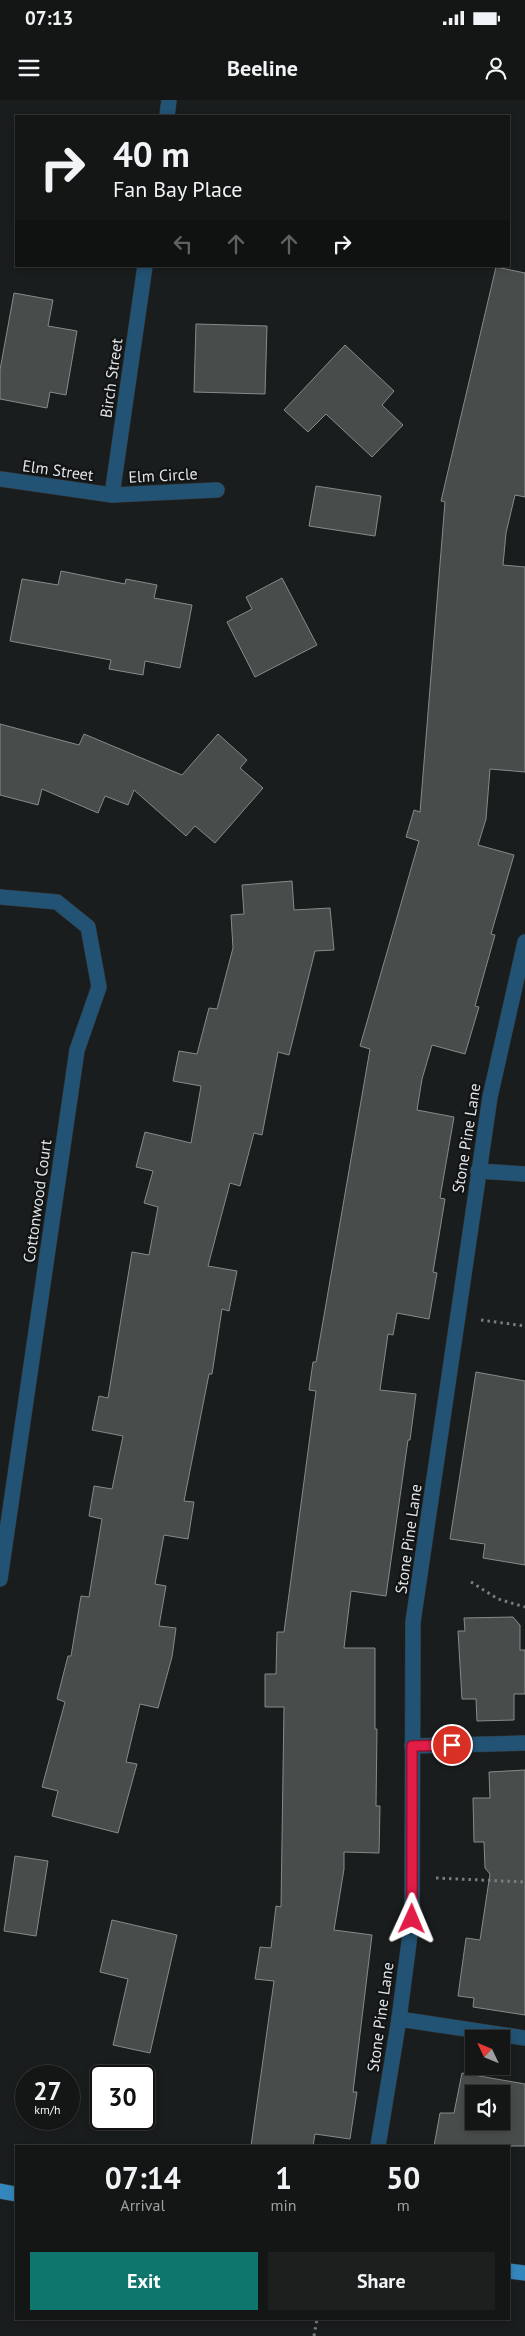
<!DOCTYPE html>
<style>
:root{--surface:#141616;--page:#1d1f1f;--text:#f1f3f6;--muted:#9d9fa1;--line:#333535;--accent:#0f766e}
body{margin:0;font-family:"PT Sans",sans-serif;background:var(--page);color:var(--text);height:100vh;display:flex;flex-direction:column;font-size:19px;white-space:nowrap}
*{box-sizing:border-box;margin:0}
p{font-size:16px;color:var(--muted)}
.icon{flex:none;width:28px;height:28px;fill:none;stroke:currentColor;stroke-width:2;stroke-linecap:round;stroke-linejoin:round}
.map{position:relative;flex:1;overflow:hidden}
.details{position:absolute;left:15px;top:2045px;width:495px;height:175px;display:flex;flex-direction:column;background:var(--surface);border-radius:0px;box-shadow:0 2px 8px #0003,0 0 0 1px var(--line)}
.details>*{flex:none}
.top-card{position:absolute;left:15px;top:15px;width:495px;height:152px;border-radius:0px;box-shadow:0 2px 8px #0003,0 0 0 1px var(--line);background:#141616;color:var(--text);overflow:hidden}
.needle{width:32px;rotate:313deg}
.tools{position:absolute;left:465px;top:1930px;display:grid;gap:10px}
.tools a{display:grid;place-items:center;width:45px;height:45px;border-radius:0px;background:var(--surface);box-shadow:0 2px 8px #0003,0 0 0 1px var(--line);font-size:25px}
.speed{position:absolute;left:15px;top:1965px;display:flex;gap:10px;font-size:25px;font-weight:700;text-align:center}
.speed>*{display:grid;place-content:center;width:65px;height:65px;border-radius:50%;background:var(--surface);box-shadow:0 2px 8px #0003,0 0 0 1px var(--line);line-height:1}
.speed small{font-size:12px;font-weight:400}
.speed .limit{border:2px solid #111;border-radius:8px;background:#fff;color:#111}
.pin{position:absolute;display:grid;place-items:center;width:42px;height:42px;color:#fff;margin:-21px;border:2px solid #fff;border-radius:50%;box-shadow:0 1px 5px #0007}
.me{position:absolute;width:55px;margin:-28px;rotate:1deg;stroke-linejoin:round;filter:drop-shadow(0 0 4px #0008)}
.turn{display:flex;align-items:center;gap:18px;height:105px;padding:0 15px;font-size:22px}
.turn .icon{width:65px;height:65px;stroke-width:2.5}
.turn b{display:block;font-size:35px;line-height:42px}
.lanes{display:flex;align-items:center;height:48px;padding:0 15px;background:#0003;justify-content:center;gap:25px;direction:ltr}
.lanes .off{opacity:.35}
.eta{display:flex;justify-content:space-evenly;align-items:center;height:85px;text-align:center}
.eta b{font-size:30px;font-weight:800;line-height:35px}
.action{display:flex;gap:10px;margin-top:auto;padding:10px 15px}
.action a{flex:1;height:58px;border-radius:0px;background:var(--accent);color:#fff;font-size:20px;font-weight:800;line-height:58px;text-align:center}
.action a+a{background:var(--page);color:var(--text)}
.status{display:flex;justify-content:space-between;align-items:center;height:35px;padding:0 25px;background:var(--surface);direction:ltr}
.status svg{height:14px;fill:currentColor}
header{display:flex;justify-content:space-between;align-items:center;height:65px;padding:0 15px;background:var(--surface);font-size:22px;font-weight:800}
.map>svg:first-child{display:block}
.building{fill:#484d4c;stroke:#868b8a;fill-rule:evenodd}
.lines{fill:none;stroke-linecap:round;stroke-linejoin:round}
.minor-casing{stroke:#36393a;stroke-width:16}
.major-casing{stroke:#36393a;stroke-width:16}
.path{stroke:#7a7d7e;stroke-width:3;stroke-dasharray:2.5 4;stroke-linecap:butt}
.minor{stroke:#225374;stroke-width:15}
.major{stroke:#3487bd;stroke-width:15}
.route-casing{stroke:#92132f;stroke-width:12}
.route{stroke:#e11d48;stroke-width:9}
.labels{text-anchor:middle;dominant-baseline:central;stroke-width:4.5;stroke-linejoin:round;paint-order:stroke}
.street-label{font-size:16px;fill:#e2e4e5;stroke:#111415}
</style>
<div class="status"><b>07:13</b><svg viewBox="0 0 49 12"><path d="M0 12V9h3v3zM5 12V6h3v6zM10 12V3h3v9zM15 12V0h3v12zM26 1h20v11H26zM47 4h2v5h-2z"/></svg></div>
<header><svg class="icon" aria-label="menu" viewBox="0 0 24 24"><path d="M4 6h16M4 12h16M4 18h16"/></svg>Beeline<svg class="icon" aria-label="person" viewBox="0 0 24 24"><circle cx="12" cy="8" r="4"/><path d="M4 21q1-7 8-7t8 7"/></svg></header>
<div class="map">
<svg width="525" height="2236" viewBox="0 0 525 2236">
<rect width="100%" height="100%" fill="#1a1d1e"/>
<!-- building -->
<g class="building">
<path d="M496,167L525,173V397L515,395L506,433L503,465L525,467V672L490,669L486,719L478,745L514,755L491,834L495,835L475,906L479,907L465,954L432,945L422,979L417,1010L454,1017L440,1098L445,1099L433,1172L437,1173L429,1219L397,1213L393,1235L388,1234L380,1290L416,1294L410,1340H408L386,1496L351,1491L344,1548H375V1629H377L376,1706H380L379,1753L344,1752V1769L334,1830L372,1835L353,1992H357L350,2039L315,2034L313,2046H251L274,1881L255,1879L260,1847L271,1848L276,1806L281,1807L284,1607H265V1574H276L277,1532H284L316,1291L309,1290L313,1262H316L370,949L360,946L419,741L406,737L414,710L420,712L445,402L441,401Z"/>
<path d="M14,193L53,200L48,226L77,231L66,295L50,292L47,308L0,299V270Z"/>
<path d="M196,224L267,226L265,294L194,292Z"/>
<path d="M345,245L394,291L382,305L403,325L372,357L326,314L308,332L284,310Z"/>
<path d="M316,386L381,396L375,436L309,426Z"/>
<path d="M61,471L125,484L126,479L157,485L154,498L192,505L180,568L145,561L143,575L109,569L111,560L10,541L22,479L58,485Z"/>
<path d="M282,478L317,545L255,577L227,522L252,509L246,497Z"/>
<path d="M0,624L79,645L84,634L182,675L218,634L247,660L240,668L263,688L215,743L195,726L186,736L134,690L128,705L105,696L98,713L42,689L38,705L0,695Z"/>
<path d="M292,781L294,810L330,808L334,850L315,851L289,955L278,952L262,1035L254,1033L240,1086L230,1083L208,1166L237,1171L229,1211L222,1209L212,1274H209L184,1401L194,1402L188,1439L164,1435L155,1484L166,1486L159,1526L176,1528L172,1557L158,1608L140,1604L126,1662L137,1664L118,1733L52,1716L58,1691L42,1687L65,1602L57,1599L68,1556H71L81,1496L89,1497L102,1419L89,1416L94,1386L112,1389L123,1336L92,1330L99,1296L108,1298L132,1152L149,1155L158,1107L144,1103L153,1071L136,1067L145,1032L191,1043L201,986L173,981L179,951L197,954L209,908L217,909L233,848L231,815L244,814L242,785Z"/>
<path d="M476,1272L525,1281V1465L483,1458L485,1444L450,1439Z"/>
<path d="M513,1517L520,1525V1550H525V1594H514V1620L477,1621L476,1599H462L458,1531H465L464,1518Z"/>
<path d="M525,1670V1915L473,1907L474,1898L458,1896L466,1838L480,1840L490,1774L485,1768L484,1742H474L473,1698H490L489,1672Z"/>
<path d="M15,1756L48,1761L36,1836L4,1831Z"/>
<path d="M112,1820L177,1835L150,1953L113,1945L128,1879L100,1872Z"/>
<path d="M462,1973L525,1984V2046H434L440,2013H454ZM474,1994H501V2021H474Z"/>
</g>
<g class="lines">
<defs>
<g id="minor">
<path d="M167,16L169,0"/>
<path d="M0,379L112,395L217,390"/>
<path d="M112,395L145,166"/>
<path d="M0,797L57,802L88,827L99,887L77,950L0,1479"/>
<path d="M478,1071L525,1074"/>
<path d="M412,1646L525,1643"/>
<path d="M399,1919L525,1938"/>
<path d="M378,2046L399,1919L412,1819L413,1522L490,997L525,842"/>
</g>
<g id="major">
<path d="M0,2091L16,2094"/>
<path d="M509,2171L525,2173"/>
</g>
</defs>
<!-- minor casing -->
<use href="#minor" class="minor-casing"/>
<!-- major casing -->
<use href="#major" class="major-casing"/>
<!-- path -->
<g class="path">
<path d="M481,1220L525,1226"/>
<path d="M471,1482L498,1499L525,1507"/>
<path d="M436,1778L525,1782"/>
<path d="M314,2236L317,2219"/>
</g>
<!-- minor -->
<use href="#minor" class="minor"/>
<!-- major -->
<use href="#major" class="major"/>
</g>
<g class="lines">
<defs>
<path id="route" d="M412,1819V1646L452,1645"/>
</defs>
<!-- route casing -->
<use href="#route" class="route-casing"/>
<!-- route -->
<use href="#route" class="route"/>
</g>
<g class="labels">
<!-- street labels -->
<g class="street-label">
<text transform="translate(111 278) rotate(-82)">Birch Street</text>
<text transform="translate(58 370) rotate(8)">Elm Street</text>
<text transform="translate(163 375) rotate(-3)">Elm Circle</text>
<text transform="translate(466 1038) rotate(-81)">Stone Pine Lane</text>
<text transform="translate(37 1101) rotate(-82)">Cottonwood Court</text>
<text transform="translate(408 1439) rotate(-82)">Stone Pine Lane</text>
<text transform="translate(380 1917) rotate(-82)">Stone Pine Lane</text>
</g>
</g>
</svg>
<div class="tools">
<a><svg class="needle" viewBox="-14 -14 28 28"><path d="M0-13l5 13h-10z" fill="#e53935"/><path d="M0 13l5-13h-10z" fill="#9d9fa1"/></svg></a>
<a><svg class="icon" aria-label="sound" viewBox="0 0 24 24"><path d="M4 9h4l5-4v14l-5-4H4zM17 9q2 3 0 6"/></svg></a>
</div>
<div class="speed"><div>27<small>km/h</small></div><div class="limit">30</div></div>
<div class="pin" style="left:452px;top:1645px;background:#d93025"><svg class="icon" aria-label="arrive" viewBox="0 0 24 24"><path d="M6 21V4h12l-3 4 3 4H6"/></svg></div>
<svg class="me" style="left:412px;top:1819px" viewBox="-20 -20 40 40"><path d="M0-17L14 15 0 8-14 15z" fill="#e11d48" stroke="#fff" stroke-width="4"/></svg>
<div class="top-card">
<div class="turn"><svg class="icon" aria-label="right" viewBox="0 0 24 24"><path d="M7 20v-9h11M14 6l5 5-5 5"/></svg><div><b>40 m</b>Fan Bay Place</div></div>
<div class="lanes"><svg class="icon off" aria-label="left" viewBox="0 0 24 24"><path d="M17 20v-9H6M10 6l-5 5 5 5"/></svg><svg class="icon off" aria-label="ahead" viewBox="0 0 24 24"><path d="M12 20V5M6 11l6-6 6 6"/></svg><svg class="icon off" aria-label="ahead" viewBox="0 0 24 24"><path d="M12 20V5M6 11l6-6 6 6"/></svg><svg class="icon" aria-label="right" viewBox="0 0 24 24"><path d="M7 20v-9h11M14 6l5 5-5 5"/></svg></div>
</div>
<section class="details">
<div class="eta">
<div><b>07:14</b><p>Arrival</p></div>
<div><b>1</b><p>min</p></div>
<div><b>50</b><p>m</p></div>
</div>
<div class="action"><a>Exit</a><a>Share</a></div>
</section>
</div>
